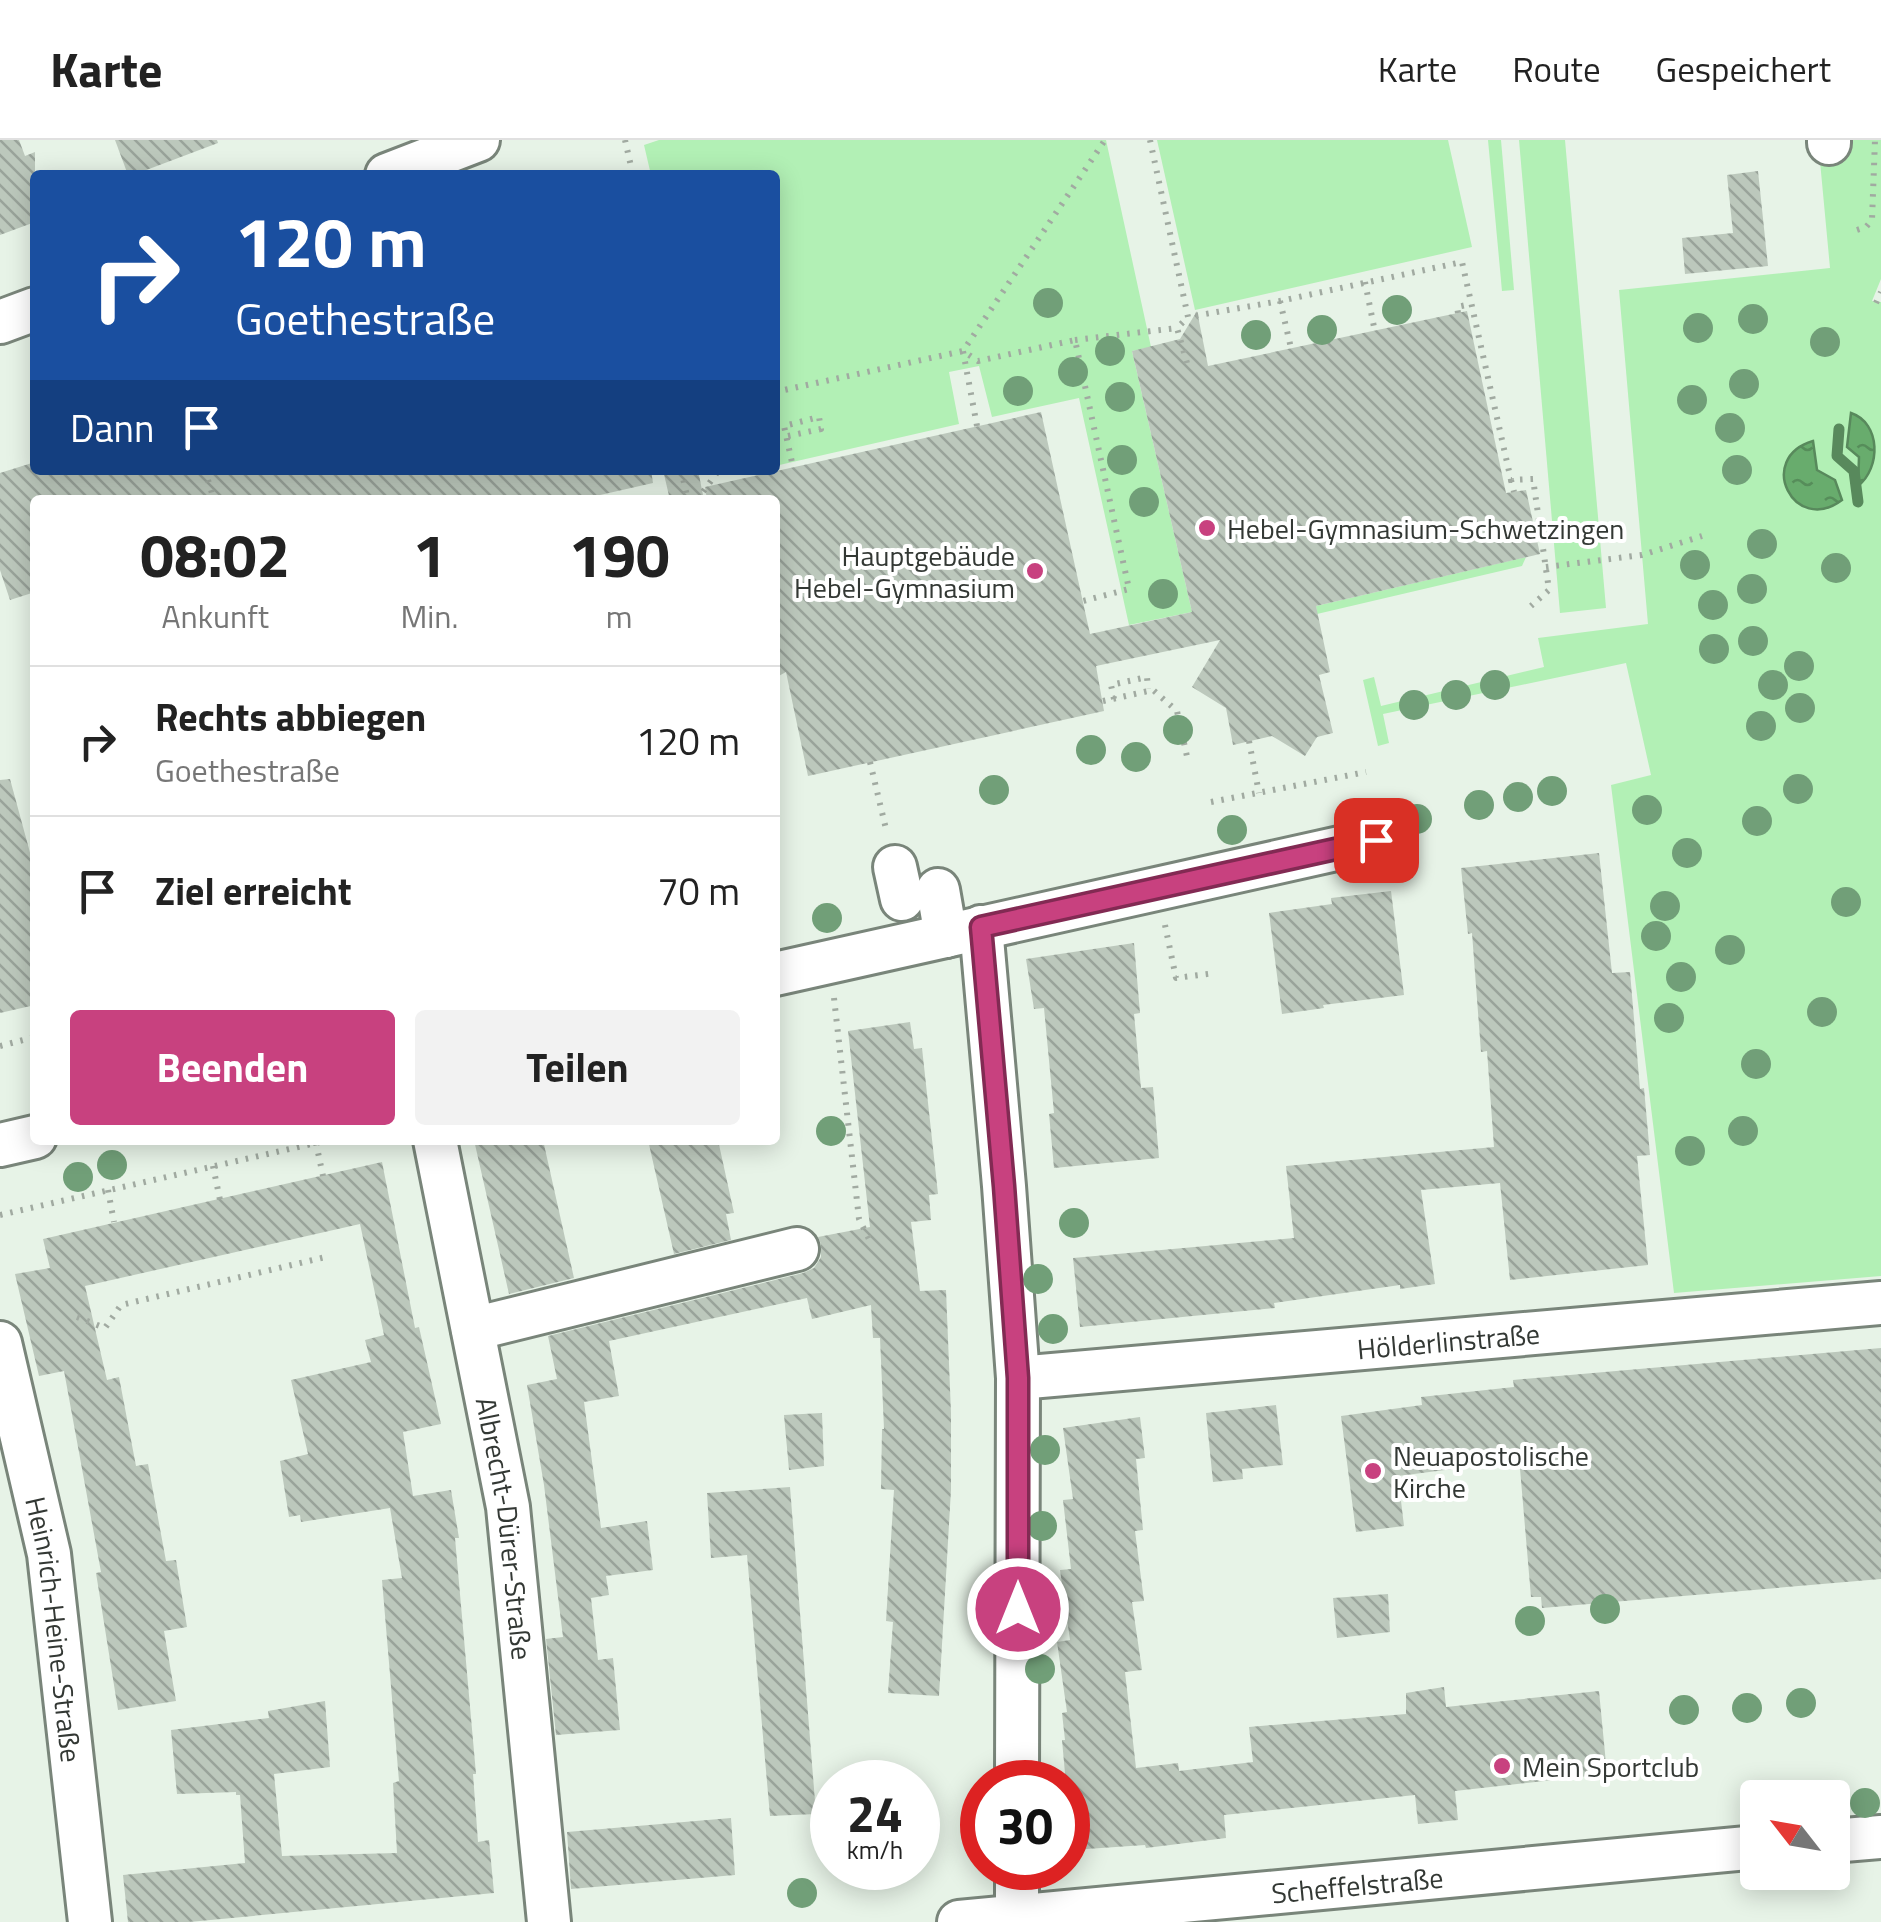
<!DOCTYPE html>
<html lang="de">
<meta charset="utf-8">
<style>
:root{--surface:#fff;--page:#f2f2f2;--text:#222;--muted:#767676;--line:#e0e0e0;--accent:#c8417f}
body{margin:0;font-family:"Titillium Web",sans-serif;background:var(--page);color:var(--text);height:100vh;display:flex;flex-direction:column;font-size:38px;white-space:nowrap}
*{box-sizing:border-box;margin:0}
p{font-size:32px;color:var(--muted)}
.icon{flex:none;width:55px;height:55px;fill:none;stroke:currentColor;stroke-width:2;stroke-linecap:round;stroke-linejoin:round}
.map{position:relative;flex:1;overflow:hidden}
.side{position:absolute;left:30px;top:355px;width:750px;height:650px;display:flex;flex-direction:column;background:var(--surface);border-radius:10px;box-shadow:0 5px 25px #0003}
.side>*{flex:none}
.banner{position:absolute;left:30px;top:30px;width:750px;height:305px;border-radius:10px;box-shadow:0 5px 25px #0003;background:#1a4fa0;color:#fff;overflow:hidden}
.needle{width:65px;rotate:301deg}
.buttons{position:absolute;left:1740px;top:1640px;display:grid;gap:20px}
.buttons a{display:grid;place-items:center;width:110px;height:110px;border-radius:10px;background:var(--surface);box-shadow:0 5px 25px #0003;font-size:50px}
.speed{position:absolute;left:810px;top:1620px;display:flex;gap:20px;font-size:50px;font-weight:700;text-align:center}
.speed>*{display:grid;place-content:center;width:130px;height:130px;border-radius:50%;background:var(--surface);box-shadow:0 5px 25px #0003;line-height:1}
.speed small{font-size:25px;font-weight:400}
.speed .limit{border:15px solid #d22;background:#fff;color:#111}
.pin{position:absolute;display:grid;place-items:center;width:85px;height:85px;color:#fff;margin:-42px;border-radius:20px;box-shadow:0 5px 15px #0006}
.me{position:absolute;width:110px;margin:-55px;rotate:0deg;stroke-linejoin:round;filter:drop-shadow(0 0 8px #0008)}
.turn{display:flex;align-items:center;gap:35px;height:210px;padding:0 40px;font-size:45px}
.turn .icon{width:130px;height:130px;stroke-width:2.5}
.turn b{display:block;font-size:70px;line-height:85px}
.then{display:flex;align-items:center;height:95px;padding:0 40px;background:#0003;gap:20px;font-size:38px}
.eta{display:flex;justify-content:space-evenly;align-items:center;height:170px;text-align:center}
.eta b{font-size:60px;font-weight:700;line-height:70px}
.button{display:flex;gap:20px;margin-top:auto;padding:20px 40px}
.button a{flex:1;height:115px;border-radius:10px;background:var(--accent);color:#fff;font-size:40px;font-weight:700;line-height:115px;text-align:center}
.button a+a{background:var(--page);color:var(--text)}
ul{padding:0;list-style:none}
li{display:flex;align-items:center;gap:30px;height:150px;padding:0 40px;border-top:2px solid var(--line)}
li div{flex:1}
li b{display:block;font-size:38px}
li em{font-style:normal}
header{display:flex;align-items:center;gap:60px;box-sizing:border-box;height:140px;padding:0 50px;background:var(--surface);border-bottom:2px solid var(--line)}
header strong{font-size:48px}
nav{display:flex;gap:55px;margin-inline-start:auto;font-size:35px}
.map>svg:first-child{display:block}
.green{fill:#b2f0b5}
.water{fill:url(#water-ripples);stroke:#58895c;stroke-width:2.5}
.lines{fill:none;stroke-linecap:round;stroke-linejoin:round}
.stream{stroke:#58895c;stroke-width:11}
.building{fill:url(#building-back-hatch)}
.minor-casing{stroke:#79857a;stroke-width:48}
.path{stroke:#a1aaa1;stroke-width:6;stroke-dasharray:2.5 8;stroke-linecap:butt}
.minor{stroke:#fff;stroke-width:42}
.tree{fill:#719f78}
.route-casing{stroke:#822a53;stroke-width:25}
.route{stroke:#c8417f;stroke-width:18}
.poi-dot{fill:#c8417f;stroke:#fff;stroke-width:4}
.labels{text-anchor:middle;dominant-baseline:central;stroke-width:8;stroke-linejoin:round;paint-order:stroke}
.poi-label{font-size:28px;fill:#333834;stroke:#fff;text-anchor:start}
.street-label{font-size:28px;fill:#333834;stroke:#fff}
</style>
<header>
<strong>Karte</strong>
<nav><a>Karte</a><a>Route</a><a>Gespeichert</a></nav>
</header>
<div class="map">
<svg width="1881" height="1782" viewBox="0 0 1881 1782">
<defs>
<pattern id="water-ripples" width="26" height="14" patternUnits="userSpaceOnUse" patternTransform="scale(2.5)"><rect width="26" height="14" fill="#68ac6d"/><path d="M2 4q2-2 4 0t4 0M15 11q2-2 4 0t4 0" fill="none" stroke="#568d5a"/></pattern>
<pattern id="building-back-hatch" width="6" height="6" patternUnits="userSpaceOnUse" patternTransform="scale(2.5)"><rect width="6" height="6" fill="#bcc8bc"/><path d="M-1 5l2 2M0 0l6 6M5-1l2 2" fill="none" stroke="#99a39a"/></pattern>
</defs>
<rect width="100%" height="100%" fill="#e7f3e7"/>
<!-- green -->
<g class="green">
<path d="M659,0H1106L1151,207L1132,211L1192,472L1129,485L1079,258L992,277L979,226L949,232L959,284L775,326V35H651L644,5Z"/>
<path d="M1157,0H1448L1472,107L1195,170Z"/>
<path d="M1488,0H1501L1514,150L1502,151Z"/>
<path d="M1519,0H1565L1606,468L1560,473Z"/>
<path d="M1818,0H1881V139L1872,161L1881,162V1136L1674,1153L1611,645L1651,635L1626,523L1383,574L1389,603L1378,606L1363,540L1374,537L1381,566L1544,527L1538,498L1648,484L1619,150L1830,128Z"/>
<path d="M1526,417L1522,426L1317,474L1316,466Z"/>
</g>
<!-- water -->
<g class="water">
<path d="M1851,273C1881,283 1881,328 1858,346L1859,317L1847,307Z"/>
<path d="M1813,301L1817,330L1835,340L1842,360C1794,396 1755,318 1813,301Z"/>
</g>
<g class="lines">
<!-- stream -->
<path class="stream" d="M1839,289L1837,316L1854,331L1858,362"/>
</g>
<!-- building -->
<g class="building">
<path d="M0,0H19L25,16L35,12V82L0,95Z"/>
<path d="M115,0H217L218,3L133,35H128Z"/>
<path d="M1758,31L1768,126L1685,134L1682,98L1733,93L1727,35Z"/>
<path d="M1197,171L1208,226L1467,171L1506,353L1526,350L1540,414L1316,466L1330,532L1319,535L1333,593L1317,597L1305,616L1272,596L1233,605L1226,568L1192,547L1220,500L1096,526L1104,571L808,636L786,532L775,538V360H707L705,347L1041,272L1090,494L1192,472L1132,211L1180,199Z"/>
<path d="M35,322V330H651L653,343L578,360H35V452L10,460L0,430V333Z"/>
<path d="M663,330H698L704,360H670Z"/>
<path d="M10,639L35,731V865L0,873V640Z"/>
<path d="M1599,713L1612,833L1630,832L1640,949L1644,948L1650,1015L1637,1016L1648,1125L1510,1140L1500,1043L1421,1050L1435,1144L1400,1149V1145L1274,1163L1275,1168L1080,1187L1073,1118L1294,1098L1286,1026L1494,1007L1487,911L1481,912L1472,793L1468,794L1461,728Z"/>
<path d="M1391,751L1404,855L1323,865L1324,868L1282,874L1269,773L1332,764L1331,758Z"/>
<path d="M1134,803L1140,873L1134,874L1141,948L1153,947L1159,1018L1054,1028L1049,974L1054,973L1044,868L1034,869L1026,819Z"/>
<path d="M910,882L914,909L922,908L938,1054L929,1055L931,1080L911,1082L920,1151L946,1150L951,1273V1350L939,1556L888,1553L893,1482L886,1481L894,1350L881,1349L882,1289H884L880,1198H873L871,1165L812,1179L807,1158L609,1201L619,1256L584,1262L601,1388L647,1381L653,1430L606,1436L609,1455L591,1458L598,1520L613,1518L620,1590L556,1595L546,1499L563,1497L544,1345L527,1245L557,1239L548,1196L803,1133L814,1128L821,1117V1104L818,1097L870,1087L848,891Z"/>
<path d="M474,1000H543L574,1138L509,1154Z"/>
<path d="M648,1000H718L734,1073L726,1074L731,1100L674,1114Z"/>
<path d="M382,1022L415,1188L419,1187L441,1284L403,1292L413,1356L451,1350L459,1398H455L476,1634H473L478,1702L489,1700L494,1753L189,1782H128L123,1735L245,1723L240,1655H236V1652L177,1654L171,1590L269,1578L268,1571L325,1561L330,1627L274,1634L282,1716L397,1713L393,1643L399,1641L382,1440L402,1438L390,1368L301,1382L300,1375L289,1377L280,1321L308,1314L291,1240L371,1222L365,1200L384,1195L360,1084L85,1146L107,1240L119,1237L136,1326L148,1324L166,1421L176,1420L187,1487L164,1491L176,1561L118,1570L96,1433L101,1432L64,1231L39,1236L15,1134L50,1128L43,1099Z"/>
<path d="M1881,1208V1439L1542,1468L1541,1457H1531L1519,1317L1461,1323V1328L1398,1336L1404,1386L1356,1392L1341,1276L1422,1265L1421,1257L1514,1247L1513,1240Z"/>
<path d="M1276,1265L1283,1325L1242,1329L1243,1339L1213,1342L1206,1273Z"/>
<path d="M822,1273L824,1326L789,1330L784,1275Z"/>
<path d="M1140,1277L1145,1318L1136,1319L1143,1390L1135,1391L1144,1461L1132,1462L1142,1530L1125,1532L1136,1628L1178,1623L1179,1631L1253,1622L1249,1587L1406,1574V1553L1444,1547L1446,1567L1599,1551L1607,1634L1455,1651L1458,1680L1418,1684L1415,1655L1224,1675L1226,1698L1146,1708L1145,1705L1072,1710L1062,1600H1065L1062,1573L1067,1572L1057,1502L1070,1500L1060,1430L1071,1429L1063,1360L1073,1359L1063,1288Z"/>
<path d="M790,1347L816,1674L770,1676L747,1415L711,1418L707,1353Z"/>
<path d="M1388,1454L1390,1492L1337,1498L1333,1458Z"/>
<path d="M731,1678L735,1735L571,1749L567,1692Z"/>
</g>
<g class="lines">
<defs>
<g id="minor">
<path d="M1829,0V3"/>
<path d="M387,35L478,0"/>
<path d="M0,182L35,169"/>
<path d="M895,727L902,759"/>
<path d="M938,750L946,796"/>
<path d="M981,787L1004,1046L1018,1238L1017,1642"/>
<path d="M775,834L1376,700"/>
<path id="s1" d="M435,1000L508,1367L549,1782"/>
<path d="M0,1005L35,997"/>
<path d="M473,1189L797,1109"/>
<path id="s2" d="M0,1203L49,1414L90,1782"/>
<path id="s3" d="M1018,1238L1881,1163"/>
<path d="M1832,1701L1881,1697"/>
<path d="M1017,1777V1728"/>
<path id="s4" d="M959,1782L1758,1707"/>
</g>
</defs>
<!-- minor casing -->
<use href="#minor" class="minor-casing"/>
<!-- path -->
<g class="path">
<path d="M625,0L633,35"/>
<path d="M1150,0L1188,177L1280,161L1462,122L1511,340L1533,339L1549,450L1531,466"/>
<path d="M1857,90L1866,87L1872,80L1875,0"/>
<path d="M1365,142L1375,192"/>
<path d="M1280,161L1291,208"/>
<path d="M1876,163L1881,152"/>
<path d="M1458,173L1457,167L1471,164"/>
<path d="M1075,200L1177,188"/>
<path d="M1187,223L1177,188L1188,177"/>
<path d="M775,252L963,211L978,221L1075,200L1129,449L1083,461"/>
<path d="M977,286L963,211L1105,0"/>
<path d="M788,296L821,289L819,277L784,286L793,327"/>
<path d="M205,330L214,360"/>
<path d="M681,330L688,360"/>
<path d="M1511,340L1514,352"/>
<path d="M697,360L719,330"/>
<path d="M1546,427L1642,415L1702,396"/>
<path d="M775,500L779,499"/>
<path d="M1114,559L1111,545L1147,537L1148,549"/>
<path d="M1103,561L1153,550L1177,571L1188,621"/>
<path d="M1249,601L1259,653"/>
<path d="M870,622L886,689"/>
<path d="M1211,662L1366,632"/>
<path d="M1165,785L1176,838L1215,833"/>
<path d="M834,858L859,1079L870,1101"/>
<path d="M0,906L35,897"/>
<path d="M316,1003L323,1036"/>
<path d="M213,1026L220,1060"/>
<path d="M108,1050L114,1082"/>
<path d="M0,1075L329,1000"/>
<path d="M77,1177L105,1188L121,1165L330,1116"/>
</g>
<!-- minor -->
<use href="#minor" class="minor"/>
</g>
<!-- trees -->
<g class="tree">
<circle cx="1048" cy="163" r="15"/>
<circle cx="1397" cy="170" r="15"/>
<circle cx="1753" cy="179" r="15"/>
<circle cx="1698" cy="188" r="15"/>
<circle cx="1322" cy="190" r="15"/>
<circle cx="1256" cy="195" r="15"/>
<circle cx="1825" cy="202" r="15"/>
<circle cx="1110" cy="211" r="15"/>
<circle cx="1073" cy="232" r="15"/>
<circle cx="1744" cy="244" r="15"/>
<circle cx="1018" cy="251" r="15"/>
<circle cx="1120" cy="257" r="15"/>
<circle cx="1692" cy="260" r="15"/>
<circle cx="1730" cy="288" r="15"/>
<circle cx="1122" cy="320" r="15"/>
<circle cx="1737" cy="330" r="15"/>
<circle cx="1144" cy="362" r="15"/>
<circle cx="1762" cy="404" r="15"/>
<circle cx="1695" cy="425" r="15"/>
<circle cx="1836" cy="428" r="15"/>
<circle cx="1752" cy="449" r="15"/>
<circle cx="1163" cy="454" r="15"/>
<circle cx="1713" cy="465" r="15"/>
<circle cx="1753" cy="501" r="15"/>
<circle cx="1714" cy="509" r="15"/>
<circle cx="1799" cy="526" r="15"/>
<circle cx="1495" cy="545" r="15"/>
<circle cx="1773" cy="545" r="15"/>
<circle cx="1456" cy="555" r="15"/>
<circle cx="1414" cy="565" r="15"/>
<circle cx="1800" cy="568" r="15"/>
<circle cx="1761" cy="586" r="15"/>
<circle cx="1178" cy="590" r="15"/>
<circle cx="1091" cy="610" r="15"/>
<circle cx="1136" cy="617" r="15"/>
<circle cx="1798" cy="649" r="15"/>
<circle cx="994" cy="650" r="15"/>
<circle cx="1552" cy="651" r="15"/>
<circle cx="1518" cy="657" r="15"/>
<circle cx="1479" cy="665" r="15"/>
<circle cx="1647" cy="670" r="15"/>
<circle cx="1417" cy="679" r="15"/>
<circle cx="1757" cy="681" r="15"/>
<circle cx="1232" cy="690" r="15"/>
<circle cx="1687" cy="713" r="15"/>
<circle cx="1846" cy="762" r="15"/>
<circle cx="1665" cy="766" r="15"/>
<circle cx="827" cy="778" r="15"/>
<circle cx="1656" cy="796" r="15"/>
<circle cx="1730" cy="810" r="15"/>
<circle cx="1681" cy="837" r="15"/>
<circle cx="1822" cy="872" r="15"/>
<circle cx="1669" cy="878" r="15"/>
<circle cx="1756" cy="924" r="15"/>
<circle cx="831" cy="991" r="15"/>
<circle cx="1743" cy="991" r="15"/>
<circle cx="1690" cy="1011" r="15"/>
<circle cx="112" cy="1025" r="15"/>
<circle cx="78" cy="1037" r="15"/>
<circle cx="1074" cy="1083" r="15"/>
<circle cx="1038" cy="1139" r="15"/>
<circle cx="1053" cy="1189" r="15"/>
<circle cx="1045" cy="1310" r="15"/>
<circle cx="1042" cy="1386" r="15"/>
<circle cx="1041" cy="1461" r="15"/>
<circle cx="1605" cy="1469" r="15"/>
<circle cx="1530" cy="1481" r="15"/>
<circle cx="1040" cy="1529" r="15"/>
<circle cx="1801" cy="1563" r="15"/>
<circle cx="1747" cy="1568" r="15"/>
<circle cx="1684" cy="1570" r="15"/>
<circle cx="1865" cy="1663" r="15"/>
<circle cx="802" cy="1753" r="15"/>
</g>
<g class="lines">
<defs>
<path id="route" d="M1018,1469V1238L1004,1046L981,787L1376,700"/>
</defs>
<!-- route casing -->
<use href="#route" class="route-casing"/>
<!-- route -->
<use href="#route" class="route"/>
</g>
<!-- markers -->
<g class="poi-dot">
<circle cx="1207" cy="388" r="10"/>
<circle cx="1035" cy="431" r="10"/>
<circle cx="1373" cy="1331" r="10"/>
<circle cx="1502" cy="1626" r="10"/>
</g>
<g class="labels">
<!-- poi labels -->
<g class="poi-label">
<text x="1227" y="388">Hebel-Gymnasium-Schwetzingen</text>
<text x="1015" y="415" text-anchor="end">Hauptgebäude<tspan x="1015" dy="32">Hebel-Gymnasium</tspan></text>
<text x="1393" y="1315">Neuapostolische<tspan x="1393" dy="32">Kirche</tspan></text>
<text x="1522" y="1626">Mein Sportclub</text>
</g>
<!-- street labels -->
<g class="street-label">
<text stroke="none"><textPath href="#s3" startOffset="432">Hölderlinstraße</textPath></text>
<text stroke="none"><textPath href="#s1" startOffset="395">Albrecht-Dürer-Straße</textPath></text>
<text stroke="none"><textPath href="#s2" startOffset="292">Heinrich-Heine-Straße</textPath></text>
<text stroke="none"><textPath href="#s4" startOffset="400">Scheffelstraße</textPath></text>
</g>
</g>
</svg>
<div class="buttons">
<a><svg class="needle" viewBox="-14 -14 28 28"><path d="M0-13l5 13h-10z" fill="#e53935"/><path d="M0 13l5-13h-10z" fill="#767676"/></svg></a>
</div>
<div class="speed"><div>24<small>km/h</small></div><div class="limit">30</div></div>
<div class="pin" style="left:1376px;top:700px;background:#d93025"><svg class="icon" aria-label="arrive" viewBox="0 0 24 24"><path d="M6 21V4h12l-3 4 3 4H6"/></svg></div>
<svg class="me" style="left:1018px;top:1469px" viewBox="-20 -20 40 40"><circle r="17" fill="#c8417f" stroke="#fff" stroke-width="3"/><path d="M0-11L8 9 0 5-8 9z" fill="#fff"/></svg>
<div class="banner">
<div class="turn"><svg class="icon" aria-label="right" viewBox="0 0 24 24"><path d="M7 20v-9h11M14 6l5 5-5 5"/></svg><div><b>120 m</b>Goethestraße</div></div>
<div class="then">Dann<svg class="icon" aria-label="arrive" viewBox="0 0 24 24"><path d="M6 21V4h12l-3 4 3 4H6"/></svg></div>
</div>
<section class="side">
<div class="eta">
<div><b>08:02</b><p>Ankunft</p></div>
<div><b>1</b><p>Min.</p></div>
<div><b>190</b><p>m</p></div>
</div>
<ul>
<li><svg class="icon" aria-label="right" viewBox="0 0 24 24"><path d="M7 20v-9h11M14 6l5 5-5 5"/></svg><div><b>Rechts abbiegen</b><p>Goethestraße</p></div><em>120 m</em></li>
<li><svg class="icon" aria-label="arrive" viewBox="0 0 24 24"><path d="M6 21V4h12l-3 4 3 4H6"/></svg><div><b>Ziel erreicht</b></div><em>70 m</em></li>
</ul>
<div class="button"><a>Beenden</a><a>Teilen</a></div>
</section>
</div>
